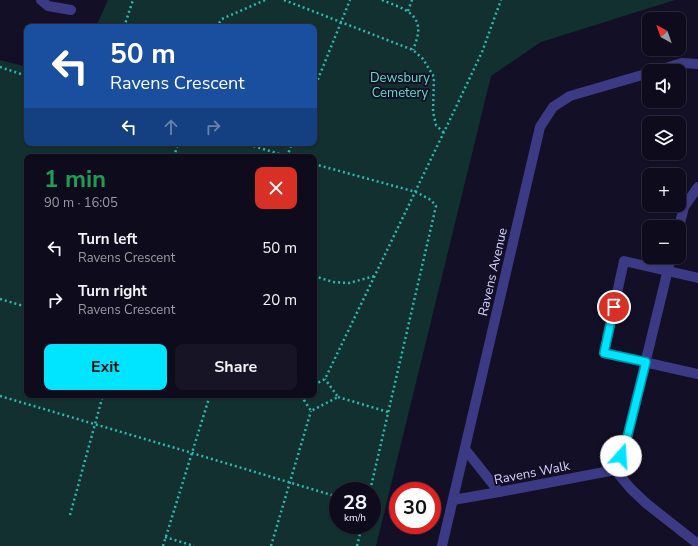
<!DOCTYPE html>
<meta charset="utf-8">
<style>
:root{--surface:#0e0b1c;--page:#171425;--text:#f1f3f6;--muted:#9b9ba3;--line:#2e2b3b;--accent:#00e5ff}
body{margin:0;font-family:"Nunito Sans",sans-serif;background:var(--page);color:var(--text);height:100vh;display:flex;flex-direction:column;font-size:15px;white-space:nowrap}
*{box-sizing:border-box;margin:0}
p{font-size:13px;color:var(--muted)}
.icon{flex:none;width:22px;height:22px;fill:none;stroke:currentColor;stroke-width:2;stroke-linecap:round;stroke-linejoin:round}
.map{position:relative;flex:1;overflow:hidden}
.details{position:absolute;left:24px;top:154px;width:293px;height:244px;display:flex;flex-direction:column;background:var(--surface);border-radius:8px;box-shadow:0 1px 3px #0004,0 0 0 1px var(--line)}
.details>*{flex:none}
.guide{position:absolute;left:24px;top:24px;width:293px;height:122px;border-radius:8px;box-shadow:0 1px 3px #0004,0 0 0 1px var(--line);background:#1a4fa0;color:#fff;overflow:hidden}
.needle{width:26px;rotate:320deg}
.buttons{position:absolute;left:642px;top:12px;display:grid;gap:8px}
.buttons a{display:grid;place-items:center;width:44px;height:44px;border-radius:8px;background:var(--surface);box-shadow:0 1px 3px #0004,0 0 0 1px var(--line);font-size:20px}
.speed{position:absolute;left:329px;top:482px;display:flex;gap:8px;font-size:20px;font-weight:700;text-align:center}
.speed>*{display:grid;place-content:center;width:52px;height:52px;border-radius:50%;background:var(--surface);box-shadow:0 1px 3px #0004,0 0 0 1px var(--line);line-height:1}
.speed small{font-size:10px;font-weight:400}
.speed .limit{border:6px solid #d22;background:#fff;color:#111}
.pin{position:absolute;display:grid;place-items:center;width:34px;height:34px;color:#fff;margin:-17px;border:2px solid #fff;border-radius:50%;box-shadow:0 1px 4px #0007}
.me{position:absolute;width:44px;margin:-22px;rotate:19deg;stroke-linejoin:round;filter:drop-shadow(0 0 3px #0008)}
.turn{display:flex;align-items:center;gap:14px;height:84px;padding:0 20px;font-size:18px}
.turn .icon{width:52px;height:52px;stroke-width:2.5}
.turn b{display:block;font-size:28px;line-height:34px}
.lanes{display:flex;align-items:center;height:38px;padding:0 20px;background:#0003;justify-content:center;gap:20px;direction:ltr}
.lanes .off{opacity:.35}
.round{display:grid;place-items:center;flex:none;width:42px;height:42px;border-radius:8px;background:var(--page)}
.summary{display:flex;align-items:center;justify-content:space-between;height:68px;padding:0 20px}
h1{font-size:24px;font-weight:700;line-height:30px;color:#1e9e55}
.action{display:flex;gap:8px;margin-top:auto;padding:8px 20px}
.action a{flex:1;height:46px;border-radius:8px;background:var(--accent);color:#111;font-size:16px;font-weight:700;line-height:46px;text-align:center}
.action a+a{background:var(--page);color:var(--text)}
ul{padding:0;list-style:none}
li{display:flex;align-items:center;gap:12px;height:52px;padding:0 20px}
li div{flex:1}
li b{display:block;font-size:15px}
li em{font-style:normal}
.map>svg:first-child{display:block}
.green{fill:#12302f;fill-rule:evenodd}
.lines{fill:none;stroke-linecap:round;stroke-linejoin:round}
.path{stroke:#2fb8b0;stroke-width:2.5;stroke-dasharray:2 3;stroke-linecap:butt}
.minor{stroke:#3d3a85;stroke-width:10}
.route-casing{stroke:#0095a6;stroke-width:10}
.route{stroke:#00e5ff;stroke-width:7}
.labels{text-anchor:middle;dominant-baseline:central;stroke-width:4;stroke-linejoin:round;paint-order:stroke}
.park-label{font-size:13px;fill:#5fe0c0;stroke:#130f26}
.street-label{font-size:13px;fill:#d9d4ff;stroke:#130f26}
</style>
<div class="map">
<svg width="698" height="546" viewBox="0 0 698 546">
<rect width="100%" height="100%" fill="#130f26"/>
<!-- green -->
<path class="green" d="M108,0H675L541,42L491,76L376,546H0V60L27,67V143H314V27H96ZM27,157H314V395H27ZM338,491H372V525H338Z"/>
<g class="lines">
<!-- path -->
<g class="path">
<path d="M284,0L413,50L423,59L434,77L433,112L436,125L444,133"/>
<path d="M382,0C399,7 421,12 418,34C417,39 415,45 413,50"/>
<path d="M408,11L412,0"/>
<path d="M124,27L133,0"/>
<path d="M216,27L222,19L265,0"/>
<path d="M0,67L27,76"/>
<path d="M314,89L350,0"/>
<path d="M244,143L289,157"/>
<path d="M174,157L178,143"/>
<path d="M287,157L292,143"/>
<path d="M314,164L416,192L431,200L436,206L370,491"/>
<path d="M314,276L333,282L349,283L375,276"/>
<path d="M0,299L27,307"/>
<path d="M314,385L325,379L456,107L482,52L501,0"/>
<path d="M305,395L304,400L311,411L338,397L325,379"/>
<path d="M0,396L192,453L338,497"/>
<path d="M338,397L388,412"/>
<path d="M70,515L103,395"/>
<path d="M165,537L194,546"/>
<path d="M163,546L210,395"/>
<path d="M271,546L311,411"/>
<path d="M357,546L362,525"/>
</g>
<!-- minor -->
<g class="minor">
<path d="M41,0L48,6L71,10"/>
<path d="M656,71L682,63L698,64"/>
<path d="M679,227L684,207L698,187"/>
<path d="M671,257L626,442L615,470L631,489L647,504L698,544"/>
<path d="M698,278L624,261L604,353L698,374"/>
<path d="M465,449L499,492"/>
<path d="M453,500L499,492L615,470"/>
<path d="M442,546L540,127L553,107L570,96L649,73"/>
</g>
</g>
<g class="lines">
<defs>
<path id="route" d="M614,307L604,353L646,362L626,442L621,456"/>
</defs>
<!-- route casing -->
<use href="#route" class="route-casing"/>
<!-- route -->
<use href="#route" class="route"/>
</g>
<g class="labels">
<!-- park labels -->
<g class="park-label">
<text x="400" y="78">Dewsbury<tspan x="400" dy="15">Cemetery</tspan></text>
</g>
<!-- street labels -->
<g class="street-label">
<text transform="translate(493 272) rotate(-77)">Ravens Avenue</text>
<text transform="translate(532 473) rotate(-11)">Ravens Walk</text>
</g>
</g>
</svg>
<div class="buttons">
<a><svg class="needle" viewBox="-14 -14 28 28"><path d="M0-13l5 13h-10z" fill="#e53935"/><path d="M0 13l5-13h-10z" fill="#9b9ba3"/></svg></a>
<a><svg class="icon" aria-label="sound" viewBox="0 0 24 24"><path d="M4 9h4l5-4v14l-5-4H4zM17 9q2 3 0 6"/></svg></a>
<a><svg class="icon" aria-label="layers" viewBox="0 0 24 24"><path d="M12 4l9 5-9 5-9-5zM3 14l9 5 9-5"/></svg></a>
<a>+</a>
<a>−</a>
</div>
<div class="speed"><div>28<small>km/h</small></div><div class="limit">30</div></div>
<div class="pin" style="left:614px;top:307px;background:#d93025"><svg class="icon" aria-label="arrive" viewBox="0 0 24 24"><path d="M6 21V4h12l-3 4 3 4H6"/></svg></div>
<svg class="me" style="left:621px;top:456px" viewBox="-20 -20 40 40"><circle r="19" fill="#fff"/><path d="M0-13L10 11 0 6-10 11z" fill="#00e5ff"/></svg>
<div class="guide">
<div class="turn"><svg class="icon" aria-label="left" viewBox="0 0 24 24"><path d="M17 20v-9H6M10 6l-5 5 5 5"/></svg><div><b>50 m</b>Ravens Crescent</div></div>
<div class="lanes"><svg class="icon" aria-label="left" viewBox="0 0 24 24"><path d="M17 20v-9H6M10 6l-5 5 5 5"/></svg><svg class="icon off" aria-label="ahead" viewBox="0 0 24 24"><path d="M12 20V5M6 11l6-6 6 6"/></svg><svg class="icon off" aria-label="right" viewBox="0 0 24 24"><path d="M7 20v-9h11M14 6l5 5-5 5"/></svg></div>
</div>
<section class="details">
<div class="summary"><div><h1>1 min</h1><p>90 m · 16:05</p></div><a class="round" style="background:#d93025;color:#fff"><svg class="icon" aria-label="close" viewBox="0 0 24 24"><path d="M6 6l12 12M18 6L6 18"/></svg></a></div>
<ul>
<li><svg class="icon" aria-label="left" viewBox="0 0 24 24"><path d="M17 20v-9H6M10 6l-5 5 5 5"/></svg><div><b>Turn left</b><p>Ravens Crescent</p></div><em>50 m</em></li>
<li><svg class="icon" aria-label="right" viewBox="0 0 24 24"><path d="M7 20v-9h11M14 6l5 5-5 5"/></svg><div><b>Turn right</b><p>Ravens Crescent</p></div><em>20 m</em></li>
</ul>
<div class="action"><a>Exit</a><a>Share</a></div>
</section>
</div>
